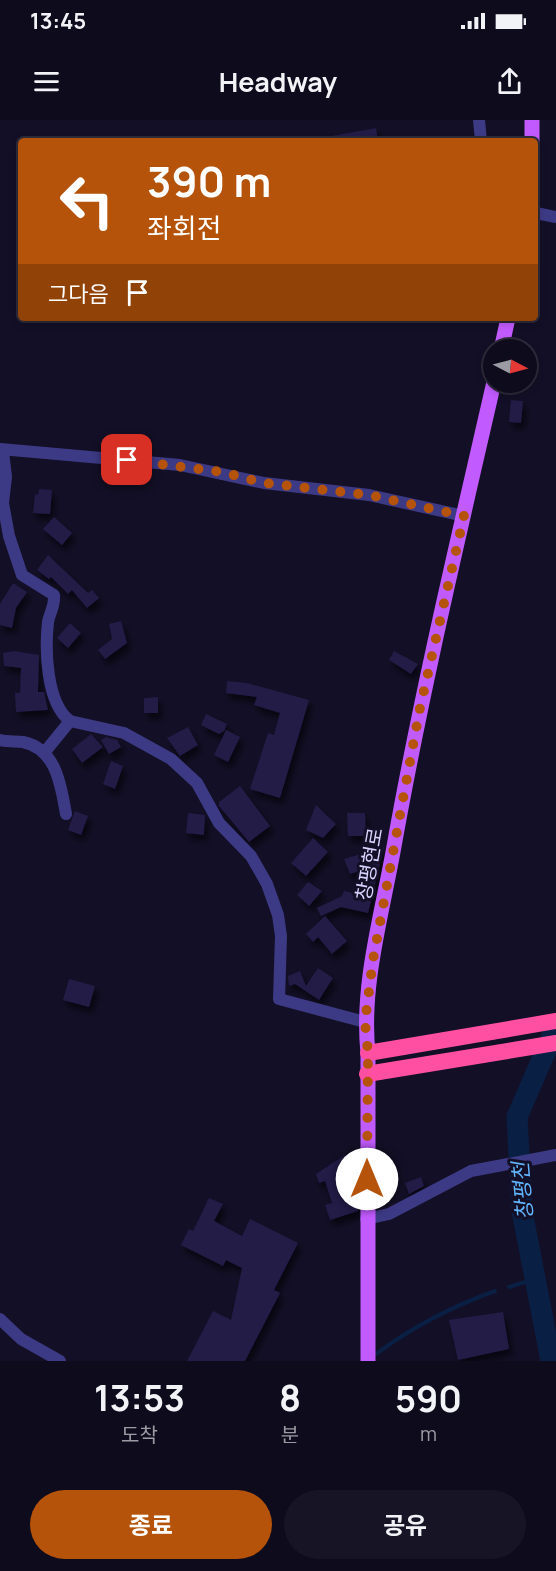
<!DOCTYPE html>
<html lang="ko">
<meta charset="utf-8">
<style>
:root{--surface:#0e0b1c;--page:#171425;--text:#f1f3f6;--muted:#9b9ba3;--line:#2e2b3b;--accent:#b45309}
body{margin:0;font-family:Manrope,"Noto Sans KR",sans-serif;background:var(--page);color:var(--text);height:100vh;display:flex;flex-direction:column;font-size:22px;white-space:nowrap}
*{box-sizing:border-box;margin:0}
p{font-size:20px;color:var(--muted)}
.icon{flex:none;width:33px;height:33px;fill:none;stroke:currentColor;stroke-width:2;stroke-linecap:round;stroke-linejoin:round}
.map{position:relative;height:1241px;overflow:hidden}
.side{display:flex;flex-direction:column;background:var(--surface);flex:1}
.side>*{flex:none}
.guide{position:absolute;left:18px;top:18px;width:520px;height:183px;border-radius:6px;box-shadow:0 3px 9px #0003,0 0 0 2px var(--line);background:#b45309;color:#fff;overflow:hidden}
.needle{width:39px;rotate:96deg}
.buttons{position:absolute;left:483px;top:219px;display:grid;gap:12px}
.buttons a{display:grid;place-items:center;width:54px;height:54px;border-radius:50%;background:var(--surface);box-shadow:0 3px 9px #0003,0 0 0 2px var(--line);font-size:30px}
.pin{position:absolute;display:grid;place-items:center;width:51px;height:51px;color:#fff;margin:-26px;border-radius:12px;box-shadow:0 3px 9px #0006}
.me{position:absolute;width:66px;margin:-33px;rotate:0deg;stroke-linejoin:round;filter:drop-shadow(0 0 4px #0008)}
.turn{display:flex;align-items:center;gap:21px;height:126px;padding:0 30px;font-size:27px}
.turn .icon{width:78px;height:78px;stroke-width:2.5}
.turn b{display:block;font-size:42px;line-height:51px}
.then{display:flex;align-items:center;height:57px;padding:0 30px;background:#0003;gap:12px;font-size:22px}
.eta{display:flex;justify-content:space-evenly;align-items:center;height:102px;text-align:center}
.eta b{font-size:36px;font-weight:700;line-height:42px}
.primary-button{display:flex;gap:12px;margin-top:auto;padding:12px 30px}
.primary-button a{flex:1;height:69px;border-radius:36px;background:var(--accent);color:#fff;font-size:24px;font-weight:700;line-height:69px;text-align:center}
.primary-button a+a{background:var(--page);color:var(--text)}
.status{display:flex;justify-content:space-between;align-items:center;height:42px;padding:0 30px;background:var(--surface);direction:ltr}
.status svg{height:16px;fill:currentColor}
header{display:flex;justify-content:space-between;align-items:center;height:78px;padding:0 30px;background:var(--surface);font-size:27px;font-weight:700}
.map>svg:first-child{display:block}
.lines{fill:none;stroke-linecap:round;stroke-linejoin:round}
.stream{stroke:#0a1f44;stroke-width:4}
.river{stroke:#0a1f44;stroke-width:21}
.building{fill:#241b47;filter:url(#shadow)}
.minor{stroke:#3d3a85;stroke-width:12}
.major{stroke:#c25bff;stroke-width:15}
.highway{stroke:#ff4fa3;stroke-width:16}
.route{stroke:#b45309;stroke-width:10;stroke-dasharray:0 18}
.labels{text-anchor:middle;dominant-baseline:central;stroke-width:6;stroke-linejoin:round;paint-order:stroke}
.street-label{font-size:20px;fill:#d9d4ff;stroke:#130f26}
.water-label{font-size:21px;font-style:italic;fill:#62b6ff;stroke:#130f26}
</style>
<div class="status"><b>13:45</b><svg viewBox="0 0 49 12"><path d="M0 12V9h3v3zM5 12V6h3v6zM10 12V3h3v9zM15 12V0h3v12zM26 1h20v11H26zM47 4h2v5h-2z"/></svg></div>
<header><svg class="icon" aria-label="menu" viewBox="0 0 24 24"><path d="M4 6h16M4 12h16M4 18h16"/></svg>Headway<svg class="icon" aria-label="share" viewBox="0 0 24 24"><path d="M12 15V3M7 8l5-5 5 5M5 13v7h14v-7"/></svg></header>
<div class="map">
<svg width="556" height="1241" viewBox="0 0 556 1241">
<defs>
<filter id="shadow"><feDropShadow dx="3.5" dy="6" stdDeviation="3" flood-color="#0009"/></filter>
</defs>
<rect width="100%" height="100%" fill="#130f26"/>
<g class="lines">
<!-- stream -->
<g class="stream">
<path d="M509,1167L535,1159"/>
<path d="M376,1234C414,1206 450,1187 495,1171"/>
</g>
<!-- river -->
<path class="river" d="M551,1241L522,1091L517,997L556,907"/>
</g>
<!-- building -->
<g class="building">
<path d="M376,8L378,21H332V16Z"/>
<path d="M511,280L523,281L521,303L509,302Z"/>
<path d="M39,369L52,370L50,394L33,393L35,374L38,375Z"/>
<path d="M54,397L72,413L62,425L43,409Z"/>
<path d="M48,435L88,473L92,470L99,478L87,488L72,470L68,474L51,457L49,459L37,450Z"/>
<path d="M13,463L27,472L16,488L12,508L0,505V484Z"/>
<path d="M121,501L127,523L105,539L98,530L112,519L109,504Z"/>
<path d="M70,503L81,513L68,528L57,518Z"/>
<path d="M14,531L39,535L38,572H44L48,590L16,592L15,573H20L21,548L4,546L3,533Z"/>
<path d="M394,531L418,544L411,554L389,540Z"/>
<path d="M227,561L247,563L309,580L280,678L250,669L268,613L274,615L280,593L254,585L257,577L226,573Z"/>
<path d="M158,577V593H144V578Z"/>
<path d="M206,594L227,604L224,611L219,614L201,605Z"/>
<path d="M188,607L198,625L180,636L167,618Z"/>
<path d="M226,610L240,617L228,642L214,635Z"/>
<path d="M91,614L103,627L82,643L72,629Z"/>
<path d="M106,617L117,620L121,627L109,634L101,620Z"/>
<path d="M111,641L123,646L115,669L103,664Z"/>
<path d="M240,666L270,706L249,722L219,686V682Z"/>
<path d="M316,685L336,704L323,718L306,710Z"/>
<path d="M75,691L88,696L81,715L68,710Z"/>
<path d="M188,693L205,695L204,715L186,713Z"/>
<path d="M347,693H365L366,716H348Z"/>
<path d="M313,718L328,732L306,756L291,743Z"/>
<path d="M384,727L368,793L341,787L321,796L317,788L342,776L344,771L365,776L369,748L350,754L344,739Z"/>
<path d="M308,762L322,771L309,786L297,775Z"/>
<path d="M325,796L347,821L332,834L318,817L313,822L306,814Z"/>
<path d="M318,848L333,858L319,880L295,864L289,866L288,856L300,851L306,866Z"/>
<path d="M69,859L95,866L89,887L63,880Z"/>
<path d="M345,1035L358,1080V1091L330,1100L325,1085L332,1083L325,1061L319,1063L316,1054Z"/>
<path d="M421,1057L424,1066L409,1074L405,1063Z"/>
<path d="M209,1078L223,1084L214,1101L242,1116L250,1099L298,1123L274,1170L280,1173L245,1241H187L213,1191L231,1200L242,1148L226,1140L223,1146L181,1125L189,1109L193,1111Z"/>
<path d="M503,1192L509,1229L458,1240L449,1200Z"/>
</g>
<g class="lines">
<!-- minor -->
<g class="minor">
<path d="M479,0L481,21"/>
<path d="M536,93L556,97"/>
<path d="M0,329L180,345L264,363L369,375L464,396"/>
<path d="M3,331L6,357L3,383L9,416L22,455L54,475C55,487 50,491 48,502C45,529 46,583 70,601L124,613L171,639L197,663L219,703L251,736L267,764L278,795L281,816L279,879L365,902"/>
<path d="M0,620C8,622 16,621 23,622C57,629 61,667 66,694"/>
<path d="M44,633L70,601"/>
<path d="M366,1099L389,1094L471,1051L556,1035"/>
<path d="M0,1199L21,1219L60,1241"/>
</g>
<!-- major -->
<g class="major">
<path d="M532,21V0"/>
<path d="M501,230L508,198"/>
<path d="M368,1241V933C361,867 381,798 393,732C421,574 458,419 494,262"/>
</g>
<!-- highway -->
<g class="highway">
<path d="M368,933L556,901"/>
<path d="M367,954L556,923"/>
</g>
</g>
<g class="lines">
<!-- route -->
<path class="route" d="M127,340L222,352L264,363L369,375L464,396L420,588L373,840L365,902L368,933L367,1059"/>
</g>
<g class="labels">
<!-- street labels -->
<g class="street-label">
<text transform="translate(369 744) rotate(-80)">창평현로</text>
</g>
<!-- water labels -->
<g class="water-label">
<text transform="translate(522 1071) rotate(-95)">창평천</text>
</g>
</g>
</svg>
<div class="buttons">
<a><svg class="needle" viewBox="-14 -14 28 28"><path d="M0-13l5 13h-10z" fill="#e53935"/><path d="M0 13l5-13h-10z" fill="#9b9ba3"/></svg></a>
</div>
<div class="pin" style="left:127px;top:340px;background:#d93025"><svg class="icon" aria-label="arrive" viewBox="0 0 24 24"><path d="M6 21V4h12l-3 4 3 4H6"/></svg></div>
<svg class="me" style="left:367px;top:1059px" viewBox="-20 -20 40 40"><circle r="19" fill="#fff"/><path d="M0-13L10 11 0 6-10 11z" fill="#b45309"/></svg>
<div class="guide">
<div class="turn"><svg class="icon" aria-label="left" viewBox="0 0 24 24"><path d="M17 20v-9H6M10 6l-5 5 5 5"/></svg><div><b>390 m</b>좌회전</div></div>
<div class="then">그다음<svg class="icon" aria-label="arrive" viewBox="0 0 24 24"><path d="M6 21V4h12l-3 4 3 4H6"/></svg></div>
</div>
</div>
<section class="side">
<div class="eta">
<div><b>13:53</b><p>도착</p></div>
<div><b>8</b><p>분</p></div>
<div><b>590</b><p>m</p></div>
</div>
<div class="primary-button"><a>종료</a><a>공유</a></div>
</section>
